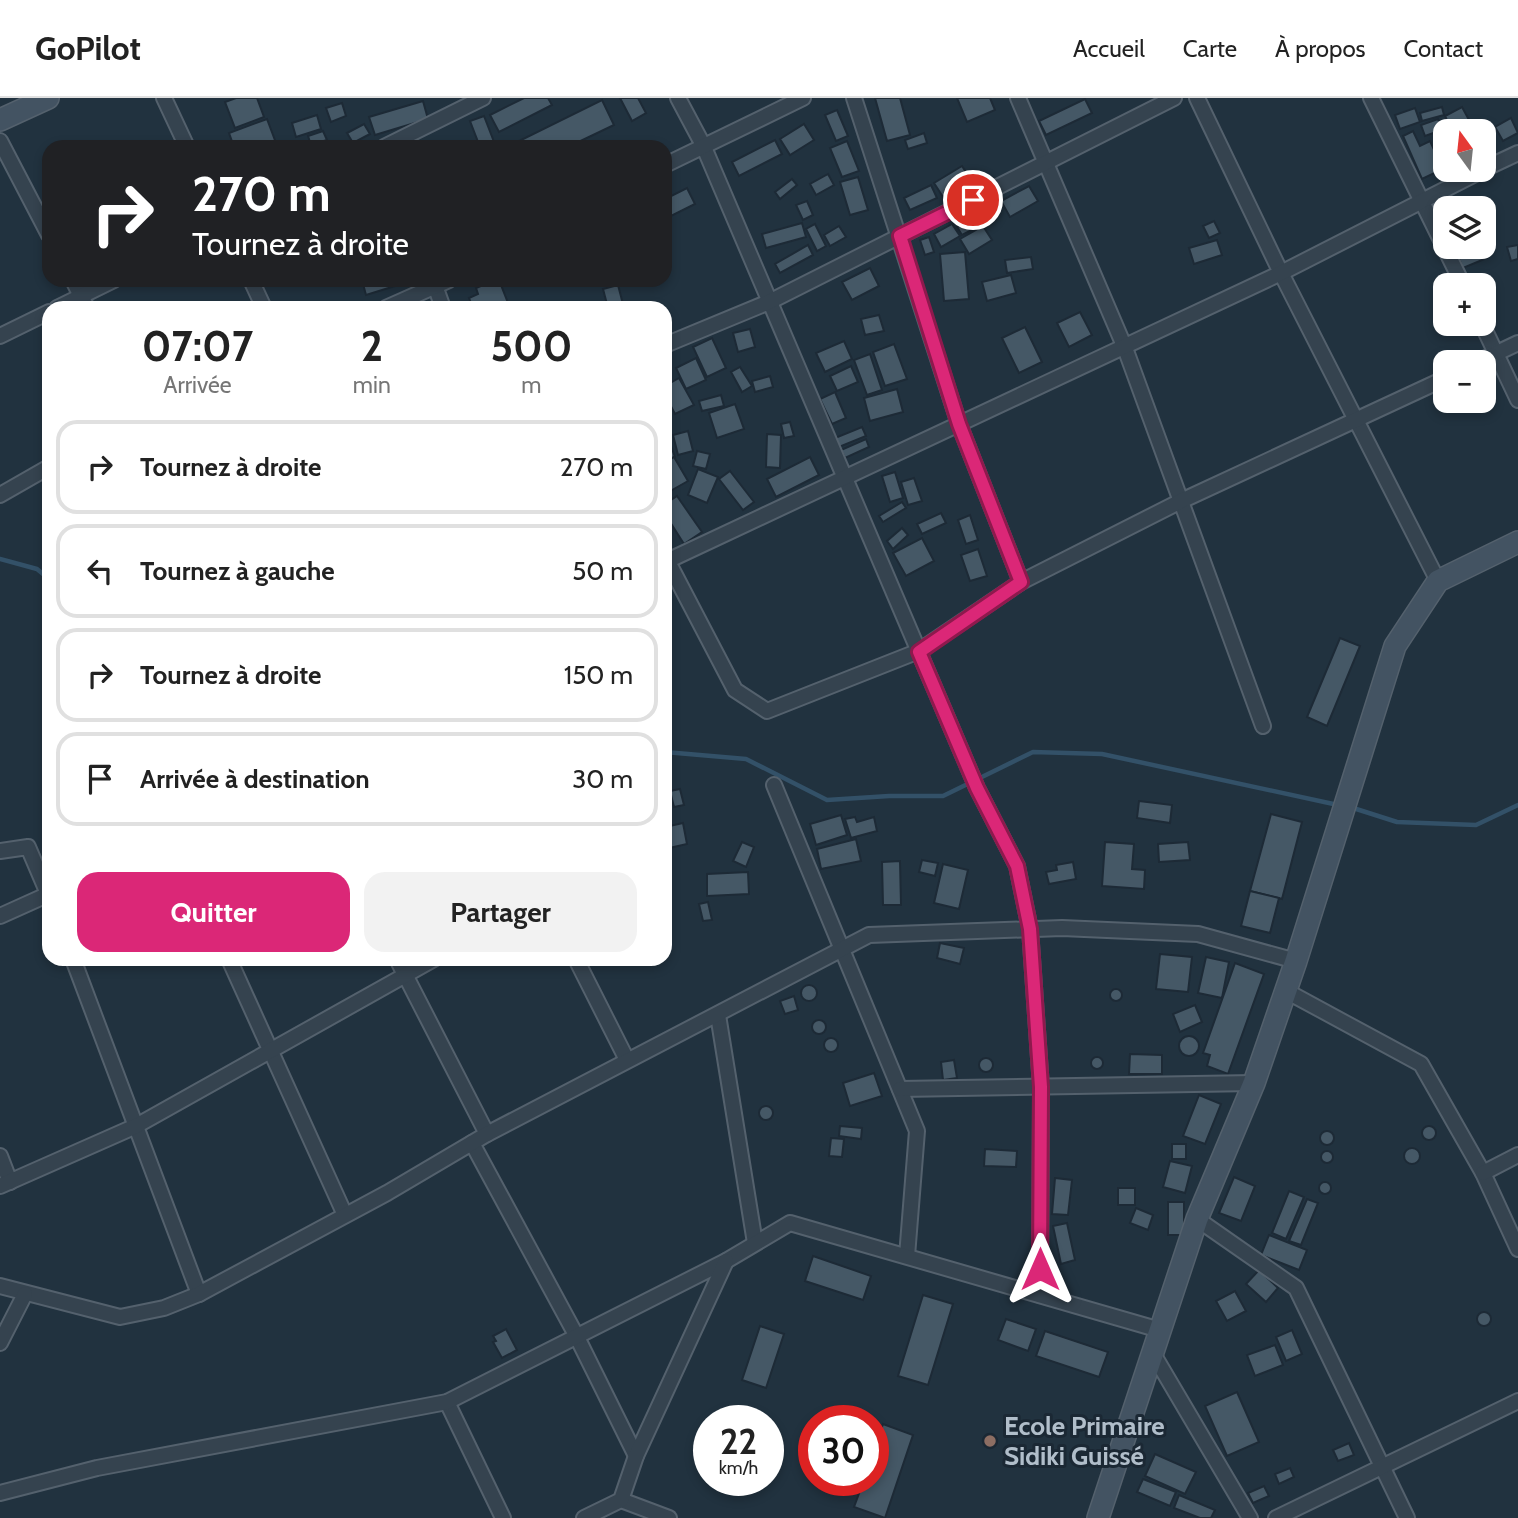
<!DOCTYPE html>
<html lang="fr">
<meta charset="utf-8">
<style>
:root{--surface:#fff;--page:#f2f2f2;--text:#222;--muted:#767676;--line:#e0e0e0;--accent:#db2777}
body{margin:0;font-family:Cabin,sans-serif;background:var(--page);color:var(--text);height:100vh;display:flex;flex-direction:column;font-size:26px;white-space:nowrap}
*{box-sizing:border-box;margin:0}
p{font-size:23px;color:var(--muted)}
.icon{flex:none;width:38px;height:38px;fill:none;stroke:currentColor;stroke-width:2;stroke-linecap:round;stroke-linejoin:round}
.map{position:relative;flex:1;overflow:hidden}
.sheet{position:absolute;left:42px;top:203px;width:630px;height:665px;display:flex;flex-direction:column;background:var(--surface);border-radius:21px;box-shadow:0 4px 10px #0003}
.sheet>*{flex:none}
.banner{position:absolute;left:42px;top:42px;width:630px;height:147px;border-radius:21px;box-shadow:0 4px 10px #0003;background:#202124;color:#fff;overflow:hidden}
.needle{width:46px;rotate:345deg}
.fabs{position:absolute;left:1433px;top:21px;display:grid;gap:14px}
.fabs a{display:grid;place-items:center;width:63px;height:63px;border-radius:14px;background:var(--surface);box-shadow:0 4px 10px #0003;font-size:35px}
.speed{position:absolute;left:693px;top:1307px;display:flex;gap:14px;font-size:35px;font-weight:700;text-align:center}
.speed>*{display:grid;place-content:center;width:91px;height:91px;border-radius:50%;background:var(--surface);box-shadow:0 4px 10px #0003;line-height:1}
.speed small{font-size:18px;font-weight:400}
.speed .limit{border:10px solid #d22;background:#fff;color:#111}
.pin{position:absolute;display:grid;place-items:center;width:60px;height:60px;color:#fff;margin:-30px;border:4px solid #fff;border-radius:50%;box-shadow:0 2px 7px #0007}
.me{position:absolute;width:77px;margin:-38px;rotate:0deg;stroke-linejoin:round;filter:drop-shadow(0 0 5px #0008)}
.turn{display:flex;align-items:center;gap:24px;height:147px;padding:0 35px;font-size:32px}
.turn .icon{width:91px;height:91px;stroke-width:2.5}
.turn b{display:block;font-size:49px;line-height:60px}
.eta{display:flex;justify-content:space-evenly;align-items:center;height:119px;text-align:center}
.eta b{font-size:42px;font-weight:700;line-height:49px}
.primary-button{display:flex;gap:14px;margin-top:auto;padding:14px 35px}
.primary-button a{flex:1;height:80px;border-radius:21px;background:var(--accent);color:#fff;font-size:28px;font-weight:700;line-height:80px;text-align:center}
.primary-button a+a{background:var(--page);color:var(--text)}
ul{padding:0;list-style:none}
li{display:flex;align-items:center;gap:21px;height:94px;margin:0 14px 10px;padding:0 21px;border:4px solid var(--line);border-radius:21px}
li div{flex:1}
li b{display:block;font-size:26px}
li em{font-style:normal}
header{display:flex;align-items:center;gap:42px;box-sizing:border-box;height:98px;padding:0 35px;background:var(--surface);border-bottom:2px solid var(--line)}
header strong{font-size:33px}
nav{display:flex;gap:38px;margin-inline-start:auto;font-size:24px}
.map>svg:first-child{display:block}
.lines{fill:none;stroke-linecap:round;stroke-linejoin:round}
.stream{stroke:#335168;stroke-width:4.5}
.building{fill:#455866;stroke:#1d2a36;stroke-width:2}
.street-casing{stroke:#54616d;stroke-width:18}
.secondary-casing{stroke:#54616d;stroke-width:24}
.street{stroke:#35434f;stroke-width:14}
.secondary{stroke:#435362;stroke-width:21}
.route-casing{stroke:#8e194d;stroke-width:18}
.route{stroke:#db2777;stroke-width:12}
.education-dot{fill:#8d6e63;stroke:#1b2834;stroke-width:2.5}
.labels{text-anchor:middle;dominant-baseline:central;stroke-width:6;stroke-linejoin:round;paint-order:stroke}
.poi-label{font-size:26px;font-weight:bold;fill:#b1beca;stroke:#1b2834;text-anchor:start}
</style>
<header>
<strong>GoPilot</strong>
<nav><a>Accueil</a><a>Carte</a><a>À propos</a><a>Contact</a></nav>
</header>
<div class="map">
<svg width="1518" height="1420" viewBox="0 0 1518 1420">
<rect width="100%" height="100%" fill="#21323f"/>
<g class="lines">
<!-- stream -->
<g class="stream">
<path d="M0,461L37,471L49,481"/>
<path d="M665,654L746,661L827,702L889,698H943L1033,654L1102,656L1338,707"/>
<path d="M1350,709L1397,724L1476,727L1518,707"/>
</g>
</g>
<!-- building -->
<g class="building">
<path d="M236,0H257L264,19L235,30L225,4Z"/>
<path d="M524,0H548L552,7L499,34L490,17Z"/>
<path d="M620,0H638L646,15L632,23Z"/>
<path d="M875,0H900L910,37L887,43Z"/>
<path d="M957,0H990L995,12L967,24Z"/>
<path d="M1085,1L1092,15L1046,37L1039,23Z"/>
<path d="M602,2L614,27L568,49H519L517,44Z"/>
<path d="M423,3L428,21L375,37L369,19Z"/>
<path d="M342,5L346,18L331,24L326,10Z"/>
<path d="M1442,9L1444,17L1422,23L1420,15Z"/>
<path d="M1462,9L1475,33H1452L1445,18Z"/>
<path d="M1415,10L1420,24L1400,31L1395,17Z"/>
<path d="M837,12L848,38L836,43L825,17Z"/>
<path d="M317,17L321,31L296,39L292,25Z"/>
<path d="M484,18L496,49H480L470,23Z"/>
<path d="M1511,20L1518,35L1503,43L1495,29Z"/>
<path d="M267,21L276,45L266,49H234L229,35Z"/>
<path d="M1438,21L1442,32L1425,38L1421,27Z"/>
<path d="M364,26L370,36L353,45L347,35Z"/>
<path d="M804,26L814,42L790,57L780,41Z"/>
<path d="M323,33L327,42L311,47L308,38Z"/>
<path d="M1413,33L1420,48L1430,43L1443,71L1422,81L1403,38Z"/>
<path d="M924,35L927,45L908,51L905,42Z"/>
<path d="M775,42L782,56L739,78L732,64Z"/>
<path d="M847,43L859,73L842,79L830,50Z"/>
<path d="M962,68L971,82L943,99L934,85Z"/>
<path d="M828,76L834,87L816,97L810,86Z"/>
<path d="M858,79L868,112L850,117L840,84Z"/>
<path d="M792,81L797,87L780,101L775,94Z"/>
<path d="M931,87L937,100L910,112L904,100Z"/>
<path d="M1029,88L1038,103L1010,119L1001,103Z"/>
<path d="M687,90L695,106L665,121V101Z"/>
<path d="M807,103L813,117L803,122L796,107Z"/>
<path d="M976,119L980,128L962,137L957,129Z"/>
<path d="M1214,123L1220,135L1209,140L1203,128Z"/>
<path d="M802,125L806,139L766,150L762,136Z"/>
<path d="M815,126L826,148L817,153L806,131Z"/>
<path d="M952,126L960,138L941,149L934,136Z"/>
<path d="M839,128L846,139L830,148L824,137Z"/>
<path d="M983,128L992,142L969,156L960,141Z"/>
<path d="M1484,137L1489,149L1483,151L1487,160L1463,170L1454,149H1484Z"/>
<path d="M929,139L934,154L925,157L920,142Z"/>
<path d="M1217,142L1222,157L1194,166L1189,150Z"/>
<path d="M808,147L813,157L780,175L775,166Z"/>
<path d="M1518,147V161L1511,163L1507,149Z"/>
<path d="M965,154L969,201L944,203L940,156Z"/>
<path d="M1031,159L1033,171L1007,175L1005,162Z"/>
<path d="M870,170L879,188L852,202L842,184Z"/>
<path d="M1011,177L1016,195L987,203L982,184Z"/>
<path d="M377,182H393L395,188L366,197L363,186Z"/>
<path d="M495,182H499L508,205L495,210H473L469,200L478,196L476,190Z"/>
<path d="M618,187L624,210H608L603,191Z"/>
<path d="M1080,214L1092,237L1069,249L1057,225Z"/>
<path d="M879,217L884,233L865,237L861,221Z"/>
<path d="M1025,229L1042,264L1019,275L1002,240Z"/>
<path d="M750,231L755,249L738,254L733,235Z"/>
<path d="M712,240L726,270L707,279L693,249Z"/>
<path d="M844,243L852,261L825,274L816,255Z"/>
<path d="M894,246L907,281L885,288L873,254Z"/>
<path d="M870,256L882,292L867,297L854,262Z"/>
<path d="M696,260L706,282L686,291L676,270Z"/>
<path d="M851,268L858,284L837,293L830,278Z"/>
<path d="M740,269L752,288L742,294L731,274Z"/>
<path d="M770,278L773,289L755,294L752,283Z"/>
<path d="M679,280L694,307L675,316L665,297V288Z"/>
<path d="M897,291L903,314L870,323L864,300Z"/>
<path d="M835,294L846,320L832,326L820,301Z"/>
<path d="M721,297L724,308L702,313L699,303Z"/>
<path d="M735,306L744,331L717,340L709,315Z"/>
<path d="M790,324L794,338L784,340L781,326Z"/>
<path d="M862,329L866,338L839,349L835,340Z"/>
<path d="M665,332L675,359L665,363Z"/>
<path d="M688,333L693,353L678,357L673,337Z"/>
<path d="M767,336L781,337L780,370L766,369Z"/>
<path d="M866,341L869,349L845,360L841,352Z"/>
<path d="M697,353L710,356L706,371L693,368Z"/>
<path d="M674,359L688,383L665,396V365Z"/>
<path d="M810,359L819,377L776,399L767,381Z"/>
<path d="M698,371L718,379L707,405L688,397Z"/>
<path d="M730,373L754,404L743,412L719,381Z"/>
<path d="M895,374L903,400L890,404L882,378Z"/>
<path d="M914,380L922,403L908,407L901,384Z"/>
<path d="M677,398L702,434L684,446L665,416V406Z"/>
<path d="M902,404L906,410L883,424L879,418Z"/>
<path d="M941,415L946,425L922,436L917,426Z"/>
<path d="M970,417L978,442L966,446L958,422Z"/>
<path d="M902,430L908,437L893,451L887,443Z"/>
<path d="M922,440L934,463L906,478L893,455Z"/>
<path d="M978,451L987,478L970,483L961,457Z"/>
<path d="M1340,540L1360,548L1327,628L1307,619Z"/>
<path d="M680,691L684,707L674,709L670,693Z"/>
<path d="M1139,703L1172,707L1170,725L1137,720Z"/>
<path d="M1271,716L1302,724L1282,801L1250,793Z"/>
<path d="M841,717L847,737L816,747L810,726Z"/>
<path d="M855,719L857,724L874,719L877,733L851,740L845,721Z"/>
<path d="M683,725L687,746L665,751V729Z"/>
<path d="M856,741L861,763L821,771L817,751Z"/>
<path d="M742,744L754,749L746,769L733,763Z"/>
<path d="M1105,744L1134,746L1132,771L1145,772L1144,791L1102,788Z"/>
<path d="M1188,744L1190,762L1159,764L1158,746Z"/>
<path d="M922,762L938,765L935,778L919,774Z"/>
<path d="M900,763L901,807H883L882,764Z"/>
<path d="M1073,764L1076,781L1049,786L1046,774L1057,772L1056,767Z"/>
<path d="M943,766L968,772L959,811L934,805Z"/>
<path d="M748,774L749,796L707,798V776Z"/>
<path d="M1250,793L1279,800L1270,835L1241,828Z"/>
<path d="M708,804L712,822L703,823L699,806Z"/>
<path d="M940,845L964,850L960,866L937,860Z"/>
<path d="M1160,856L1192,859L1188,894L1156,891Z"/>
<path d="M1206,859L1229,864L1222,900L1198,895Z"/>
<path d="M1235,865L1264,876L1228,976L1207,968L1210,957L1203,955Z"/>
<circle cx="809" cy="895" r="8"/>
<circle cx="1116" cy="897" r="6"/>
<path d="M794,898L798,912L785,916L780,903Z"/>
<path d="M1195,907L1202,924L1180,934L1173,916Z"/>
<circle cx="819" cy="929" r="7"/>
<circle cx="1189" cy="948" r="10"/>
<circle cx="831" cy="947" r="7"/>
<path d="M1130,956L1162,957V976H1129Z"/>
<circle cx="1097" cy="965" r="6"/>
<circle cx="986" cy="967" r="7"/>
<path d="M954,962L957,980L943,982L941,964Z"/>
<path d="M874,975L882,998L850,1008L843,985Z"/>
<path d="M1199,997L1221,1006L1205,1046L1183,1038Z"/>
<circle cx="766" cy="1015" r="7"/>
<path d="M840,1028L862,1030L861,1041L839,1038Z"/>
<circle cx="1429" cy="1035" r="7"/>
<circle cx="1327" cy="1040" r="7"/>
<path d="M831,1040L844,1041L842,1059L829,1058Z"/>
<rect x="1172" y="1046" width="14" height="15"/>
<circle cx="1412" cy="1058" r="8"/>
<path d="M985,1051L1017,1053L1016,1069L984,1068Z"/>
<circle cx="1327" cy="1059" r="6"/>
<path d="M1170,1063L1192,1068L1185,1095L1163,1089Z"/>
<path d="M1234,1079L1255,1088L1241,1123L1219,1115Z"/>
<path d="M1055,1080L1072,1082L1068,1117L1052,1116Z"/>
<circle cx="1325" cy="1090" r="6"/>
<rect x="1118" y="1090" width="17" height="17"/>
<path d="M1289,1093L1304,1099L1286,1141L1272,1135Z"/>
<path d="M1307,1101L1318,1105L1301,1147L1289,1143Z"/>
<rect x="1168" y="1104" width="16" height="33"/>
<path d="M1136,1110L1153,1117L1148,1132L1130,1125Z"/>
<path d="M1067,1125L1075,1162L1061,1166L1053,1128Z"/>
<path d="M1269,1137L1307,1152L1299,1172L1261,1157Z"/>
<path d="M813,1158L871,1178L863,1202L805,1183Z"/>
<path d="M1259,1172L1278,1190L1266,1204L1246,1186Z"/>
<path d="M1235,1193L1246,1213L1227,1223L1216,1203Z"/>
<path d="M923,1197L953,1206L928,1287L898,1278Z"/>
<circle cx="1484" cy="1221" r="7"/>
<path d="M1006,1221L1036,1231L1028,1253L998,1242Z"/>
<path d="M760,1228L784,1236L766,1290L742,1282Z"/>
<path d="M506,1231L517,1252L502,1260L493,1244L496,1243L493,1238Z"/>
<path d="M1292,1232L1302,1256L1286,1263L1276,1239Z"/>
<path d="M1045,1233L1108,1254L1099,1279L1036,1258Z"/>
<path d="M1275,1247L1283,1267L1255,1278L1247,1257Z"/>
<path d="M1237,1294L1259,1344L1227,1358L1205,1308Z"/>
<path d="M883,1326L913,1337L885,1420L854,1409L864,1382H873V1355Z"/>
<path d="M1349,1345L1354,1357L1338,1363L1333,1352Z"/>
<path d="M1155,1356L1196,1374L1185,1396L1145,1378Z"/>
<path d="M1290,1370L1294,1379L1279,1386L1275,1376Z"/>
<path d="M1143,1381L1176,1394L1170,1408L1137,1394Z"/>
<path d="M1264,1388L1269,1398L1253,1405L1248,1395Z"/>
<path d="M1179,1397L1215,1412L1211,1420H1200L1174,1410Z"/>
</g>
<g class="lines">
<defs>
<g id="street">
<path d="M164,0L187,49"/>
<path d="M678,0L703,47L977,690L1017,768L1030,831L1041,989L1040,1197"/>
<path d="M854,0L959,326L1021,484"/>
<path d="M1018,0L1125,250L1263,628"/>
<path d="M1197,0L1281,175L1438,483"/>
<path d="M1371,0L1463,187"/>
<path d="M0,43L49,137"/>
<path d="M384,49L483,0"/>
<path d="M665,67L803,0"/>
<path d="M1484,71L1518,55"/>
<path d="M73,182L87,210"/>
<path d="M251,182L264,210"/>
<path d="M433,182L443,210"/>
<path d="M57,210L114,182"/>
<path d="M386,210L449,182"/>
<path d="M1482,226L1518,302"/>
<path d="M0,238L49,214"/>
<path d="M665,247L769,204L1174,0"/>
<path d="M1478,264L1518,245"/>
<path d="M0,397L49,369"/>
<path d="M665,458L735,592L767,613L919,553L1021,484L1179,404L1446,280"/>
<path d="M665,464L1281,175L1483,72"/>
<path d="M774,687L917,1033L907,1158"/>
<path d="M0,753L28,749L49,798"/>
<path d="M0,818L49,796"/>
<path d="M73,861L199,1196"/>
<path d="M229,861L345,1117"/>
<path d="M397,861L487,1036"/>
<path d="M576,861L627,962"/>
<path d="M1286,893L1421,966L1483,1075L1518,1151"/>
<path d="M718,917L755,1145"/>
<path d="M900,991L1254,985"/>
<path d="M472,1045L576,1237L636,1358"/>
<path d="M0,1058L10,1084"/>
<path d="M1483,1075L1518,1057"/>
<path d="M0,1088L136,1028L434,861"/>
<path d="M1197,1121L1296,1190L1407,1420"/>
<path d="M0,1188L120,1219L164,1210L199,1196L387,1095L487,1036L869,837L1062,830L1198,836L1296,863"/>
<path d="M0,1245L25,1196"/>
<path d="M1152,1254L1250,1420"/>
<path d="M447,1304L503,1420"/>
<path d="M0,1395L97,1370L447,1304L726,1163L790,1125L1160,1232"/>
<path d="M621,1402L669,1420"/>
<path d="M584,1420L621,1402L636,1358L726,1163"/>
<path d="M1276,1420L1518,1303"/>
</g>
<g id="secondary">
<path d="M0,22L48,0"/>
<path d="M1098,1420L1197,1121L1254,985L1296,863L1395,548L1438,483L1518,444"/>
</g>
</defs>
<!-- street casing -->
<use href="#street" class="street-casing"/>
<!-- secondary casing -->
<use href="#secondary" class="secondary-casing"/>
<!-- street -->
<use href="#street" class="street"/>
<!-- secondary -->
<use href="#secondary" class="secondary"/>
</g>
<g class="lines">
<defs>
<path id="route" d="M973,102L900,138L959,326L1021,484L919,554L977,690L1017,768L1030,831L1041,989L1040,1171"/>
</defs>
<!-- route casing -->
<use href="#route" class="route-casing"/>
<!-- route -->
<use href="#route" class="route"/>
</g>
<!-- markers -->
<circle class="education-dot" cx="990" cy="1343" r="7"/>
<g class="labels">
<!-- poi labels -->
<g class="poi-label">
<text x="1004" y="1328">Ecole Primaire<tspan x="1004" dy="30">Sidiki Guissé</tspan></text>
</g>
</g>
</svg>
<div class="fabs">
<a><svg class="needle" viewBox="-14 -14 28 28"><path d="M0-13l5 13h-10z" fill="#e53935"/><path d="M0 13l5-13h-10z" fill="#767676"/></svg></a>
<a><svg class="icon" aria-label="layers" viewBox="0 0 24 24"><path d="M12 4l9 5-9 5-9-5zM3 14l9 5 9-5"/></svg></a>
<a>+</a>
<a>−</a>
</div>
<div class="speed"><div>22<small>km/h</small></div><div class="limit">30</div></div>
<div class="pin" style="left:973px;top:102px;background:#d93025"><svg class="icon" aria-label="arrive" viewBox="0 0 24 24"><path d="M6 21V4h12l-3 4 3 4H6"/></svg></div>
<svg class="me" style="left:1040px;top:1171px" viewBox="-20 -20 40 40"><path d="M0-17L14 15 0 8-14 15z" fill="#db2777" stroke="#fff" stroke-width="4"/></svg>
<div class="banner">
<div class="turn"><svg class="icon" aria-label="right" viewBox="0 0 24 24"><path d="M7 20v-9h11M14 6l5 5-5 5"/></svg><div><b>270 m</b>Tournez à droite</div></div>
</div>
<section class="sheet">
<div class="eta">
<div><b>07:07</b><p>Arrivée</p></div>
<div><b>2</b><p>min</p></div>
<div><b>500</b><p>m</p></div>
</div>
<ul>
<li><svg class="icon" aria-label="right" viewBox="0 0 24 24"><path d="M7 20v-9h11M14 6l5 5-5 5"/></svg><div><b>Tournez à droite</b></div><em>270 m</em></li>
<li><svg class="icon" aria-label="left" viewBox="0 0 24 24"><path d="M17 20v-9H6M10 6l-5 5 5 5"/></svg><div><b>Tournez à gauche</b></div><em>50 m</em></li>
<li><svg class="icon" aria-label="right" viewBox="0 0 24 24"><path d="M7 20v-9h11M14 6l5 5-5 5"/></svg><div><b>Tournez à droite</b></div><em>150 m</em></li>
<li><svg class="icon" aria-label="arrive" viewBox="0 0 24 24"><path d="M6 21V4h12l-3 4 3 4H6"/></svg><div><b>Arrivée à destination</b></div><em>30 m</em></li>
</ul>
<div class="primary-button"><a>Quitter</a><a>Partager</a></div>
</section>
</div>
